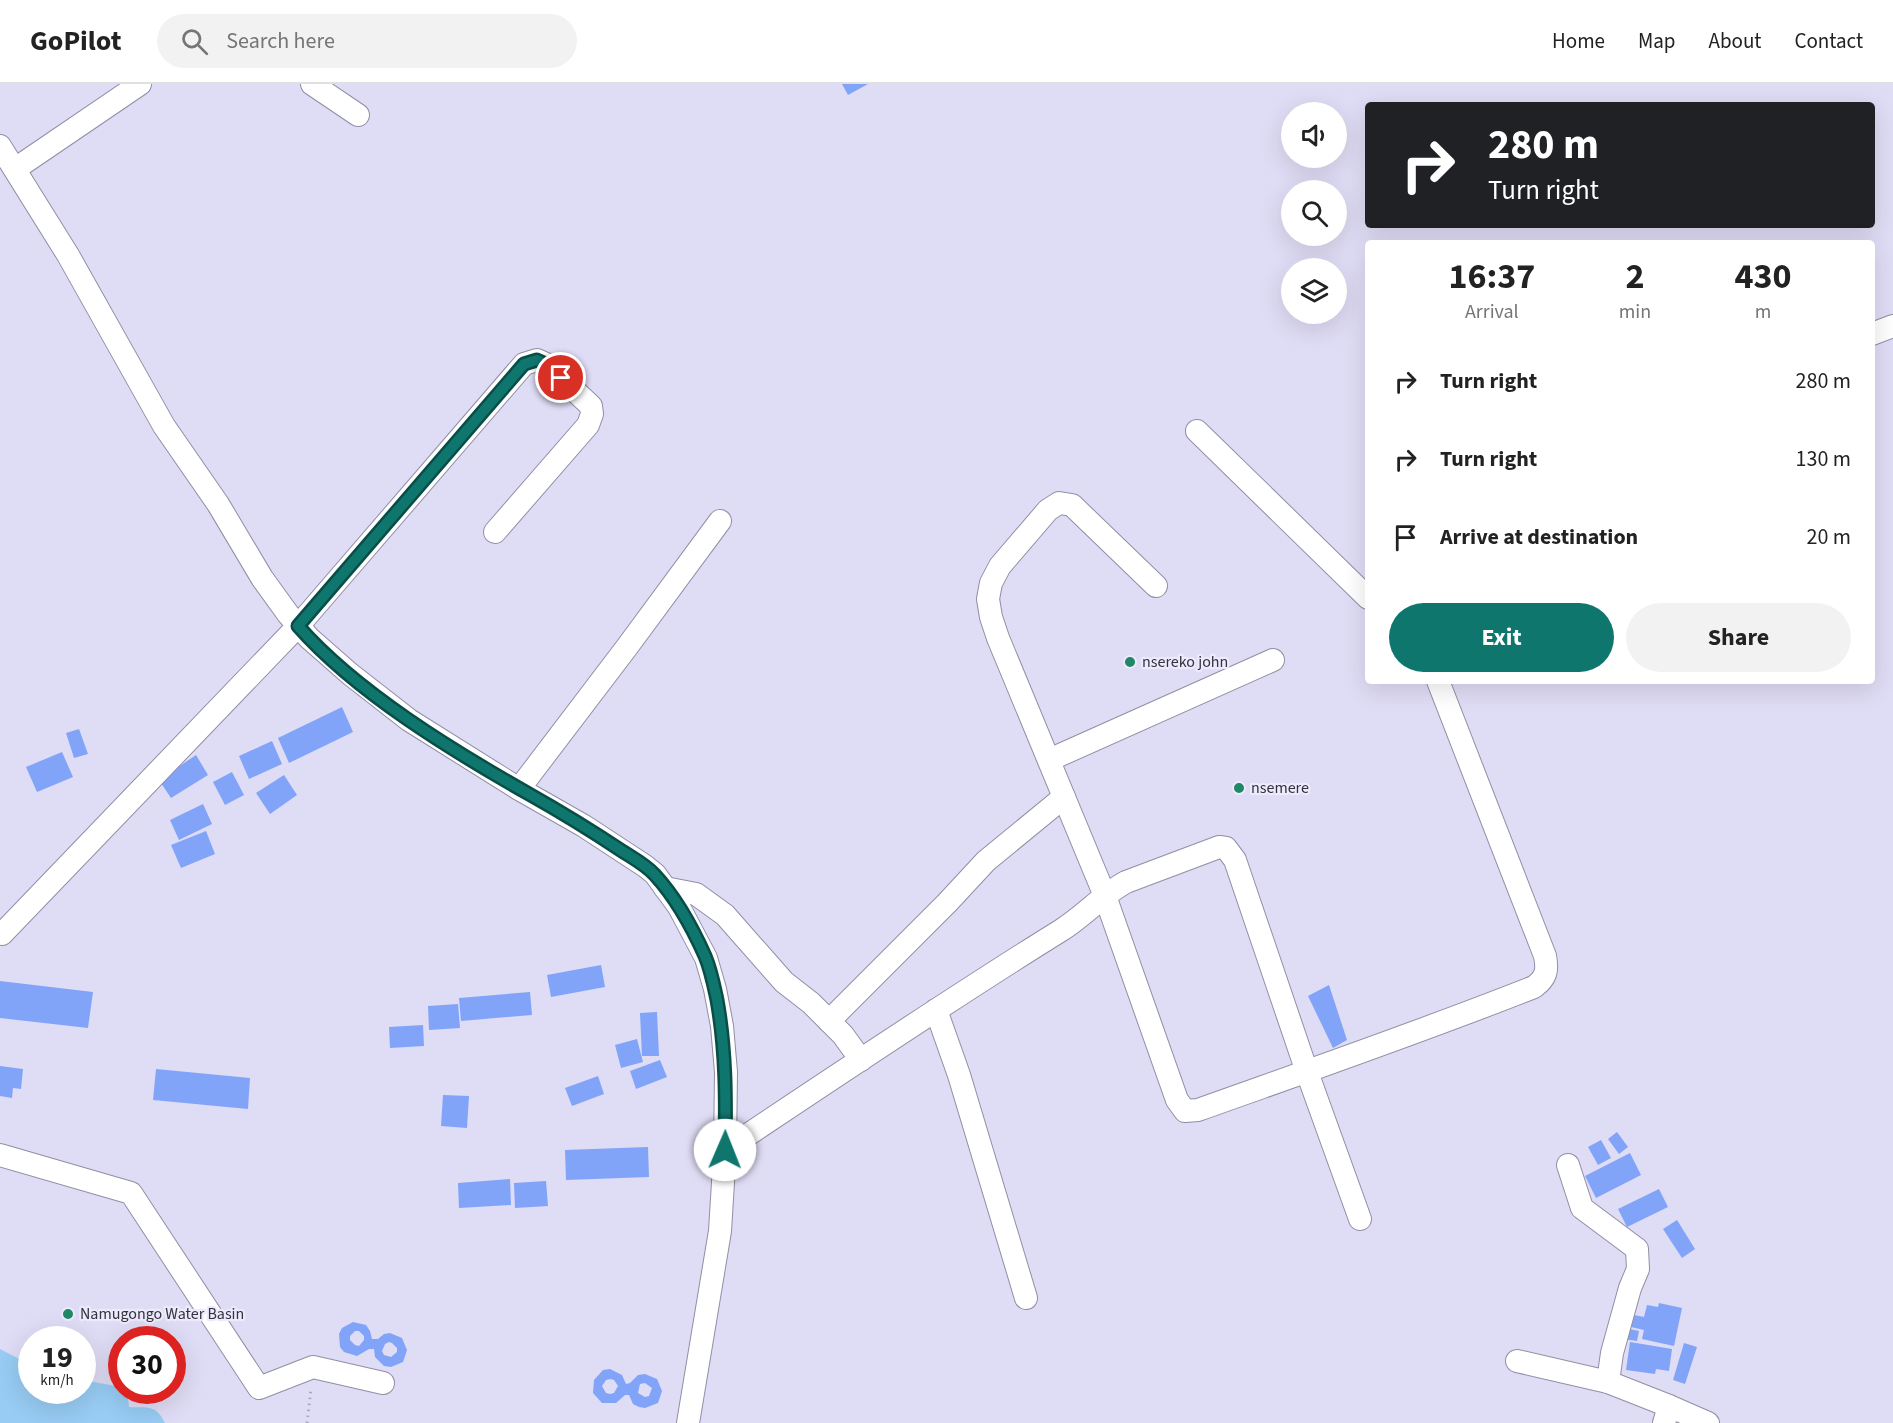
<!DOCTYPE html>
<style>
:root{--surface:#fff;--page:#f2f2f2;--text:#222;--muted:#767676;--line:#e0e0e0;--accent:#0f766e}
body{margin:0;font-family:"Source Sans 3",sans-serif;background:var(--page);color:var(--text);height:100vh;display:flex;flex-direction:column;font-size:22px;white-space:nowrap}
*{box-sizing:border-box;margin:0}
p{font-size:20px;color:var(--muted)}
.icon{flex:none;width:33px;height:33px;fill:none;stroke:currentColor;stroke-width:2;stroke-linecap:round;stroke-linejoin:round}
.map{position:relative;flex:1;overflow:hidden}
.panel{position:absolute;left:1365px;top:156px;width:510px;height:444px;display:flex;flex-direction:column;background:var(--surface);border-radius:6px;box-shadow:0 6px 24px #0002}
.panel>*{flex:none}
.guide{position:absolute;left:1365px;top:18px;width:510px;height:126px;border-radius:6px;box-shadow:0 6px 24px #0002;background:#202124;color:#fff;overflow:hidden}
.controls{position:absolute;left:1281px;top:18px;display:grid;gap:12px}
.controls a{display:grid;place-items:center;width:66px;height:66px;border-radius:50%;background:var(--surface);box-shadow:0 6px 24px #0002;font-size:30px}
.speed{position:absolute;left:18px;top:1242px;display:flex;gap:12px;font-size:30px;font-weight:700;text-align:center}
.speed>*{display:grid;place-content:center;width:78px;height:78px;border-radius:50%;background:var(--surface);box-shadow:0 6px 24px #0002;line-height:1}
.speed small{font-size:15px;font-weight:400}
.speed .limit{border:9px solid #d22;background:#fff;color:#111}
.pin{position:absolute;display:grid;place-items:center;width:51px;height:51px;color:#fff;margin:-26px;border:3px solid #fff;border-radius:50%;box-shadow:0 2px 6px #0007}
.me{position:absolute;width:66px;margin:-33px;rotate:1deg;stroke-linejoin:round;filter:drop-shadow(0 0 4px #0008)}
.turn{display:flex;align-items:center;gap:21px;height:126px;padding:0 24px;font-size:27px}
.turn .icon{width:78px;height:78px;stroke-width:2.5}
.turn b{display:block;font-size:42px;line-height:51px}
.eta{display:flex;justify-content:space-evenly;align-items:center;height:102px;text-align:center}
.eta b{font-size:36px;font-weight:700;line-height:42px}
.button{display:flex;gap:12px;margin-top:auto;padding:12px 24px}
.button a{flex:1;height:69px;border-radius:36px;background:var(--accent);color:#fff;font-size:24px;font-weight:700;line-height:69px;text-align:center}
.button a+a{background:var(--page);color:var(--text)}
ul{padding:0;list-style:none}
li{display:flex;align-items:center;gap:18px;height:78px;padding:0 24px}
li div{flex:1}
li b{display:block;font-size:22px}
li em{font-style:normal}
header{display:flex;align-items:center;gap:36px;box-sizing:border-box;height:84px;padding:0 30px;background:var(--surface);border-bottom:2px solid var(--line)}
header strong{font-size:28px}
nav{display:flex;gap:33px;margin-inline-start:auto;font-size:21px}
.search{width:420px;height:54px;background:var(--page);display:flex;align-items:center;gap:15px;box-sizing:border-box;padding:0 21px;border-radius:33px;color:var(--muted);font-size:22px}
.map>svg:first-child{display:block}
.water{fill:#98ccf4}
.building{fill:#81a4f8;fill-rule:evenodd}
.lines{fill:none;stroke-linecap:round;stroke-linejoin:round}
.minor-casing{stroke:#918ea5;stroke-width:24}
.path{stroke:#a9a7bb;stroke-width:3;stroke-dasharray:1.5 4.5;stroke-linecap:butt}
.minor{stroke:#fff;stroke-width:22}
.route-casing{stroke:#0a4d48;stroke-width:15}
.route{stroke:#0f766e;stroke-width:10}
.poi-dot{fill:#1f8864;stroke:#edeafe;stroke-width:2}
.labels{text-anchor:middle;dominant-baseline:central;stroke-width:4.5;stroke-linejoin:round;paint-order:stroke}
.poi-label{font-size:16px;fill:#34333d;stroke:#edeafe;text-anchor:start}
</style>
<header>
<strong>GoPilot</strong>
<div class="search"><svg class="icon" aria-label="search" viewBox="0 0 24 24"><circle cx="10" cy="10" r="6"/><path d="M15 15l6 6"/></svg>Search here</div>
<nav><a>Home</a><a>Map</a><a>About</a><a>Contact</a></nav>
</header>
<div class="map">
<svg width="1893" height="1339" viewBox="0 0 1893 1339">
<rect width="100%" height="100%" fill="#dfdcf5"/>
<!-- water -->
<path class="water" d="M0,1265L31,1281L32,1306H82L83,1296L121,1303L122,1306L127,1307L129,1323C147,1324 156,1320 165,1339H0Z"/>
<!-- building -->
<g class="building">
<path d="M842,0H868L848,11Z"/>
<path d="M342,623L353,648L289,679L278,654Z"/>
<path d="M79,645L88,670L74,674L66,649Z"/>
<path d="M272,657L282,680L249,695L239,672Z"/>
<path d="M62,668L73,693L37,708L26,683Z"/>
<path d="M196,671L208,691L171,714L159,696Z"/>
<path d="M232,688L244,711L225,721L213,698Z"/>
<path d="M284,691L297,711L270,730L256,709Z"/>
<path d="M203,720L212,740L179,756L170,736Z"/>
<path d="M206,747L215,770L181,784L171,761Z"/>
<path d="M601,881L605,903L551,913L547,891Z"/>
<path d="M0,897L93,908L88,944L0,934Z"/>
<path d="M1329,901L1347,956L1333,964L1308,912Z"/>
<path d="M530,908L532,931L461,937L459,914Z"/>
<path d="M458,920L460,944L429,946L428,922Z"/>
<path d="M657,928L659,972H642L640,929Z"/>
<path d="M423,941L424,962L390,964L389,943Z"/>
<path d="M637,955L643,978L621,984L615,961Z"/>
<path d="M660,976L667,993L636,1005L630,987Z"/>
<path d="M0,982L23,985L21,1005L13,1004L12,1014L0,1012Z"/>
<path d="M156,985L250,994L248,1025L153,1016Z"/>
<path d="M598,992L604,1010L572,1022L565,1004Z"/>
<path d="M443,1011L469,1012L467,1044L441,1042Z"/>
<path d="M1617,1048L1628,1063L1619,1070L1608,1055Z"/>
<path d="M1601,1056L1611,1074L1598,1081L1588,1063Z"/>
<path d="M648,1063L649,1093L566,1096L565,1066Z"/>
<path d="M1630,1069L1641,1091L1596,1114L1585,1092Z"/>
<path d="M510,1095L511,1121L459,1124L458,1099Z"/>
<path d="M546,1097L548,1122L515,1124L514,1099Z"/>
<path d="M1659,1105L1668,1123L1627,1143L1618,1125Z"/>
<path d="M1677,1136L1695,1165L1682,1174L1663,1145Z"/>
<path d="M1659,1219L1682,1224L1674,1262L1642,1255L1644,1246L1631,1243L1634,1231L1644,1233L1647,1221L1658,1223Z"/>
<path d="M353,1238L366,1241L370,1247L372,1255H378L384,1250L390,1249L402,1254L407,1266L403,1278L391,1283L384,1282L375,1273L374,1265H369L357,1272L344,1268L340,1263L339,1250L342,1244ZM355,1247H359L364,1252V1256L359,1262L355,1261L350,1256V1252ZM389,1258L392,1259L397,1264V1268L391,1273L384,1271L382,1267L385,1260Z"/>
<path d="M1625,1244L1639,1247L1637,1257L1623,1255Z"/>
<path d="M1630,1258L1672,1265L1669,1287L1656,1285L1655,1290L1626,1286Z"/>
<path d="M1684,1259L1697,1263L1685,1300L1673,1296Z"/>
<path d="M610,1285L622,1291L626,1300L630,1299L638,1291L645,1290L657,1295L662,1307L658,1319L645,1324L639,1323L633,1320L629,1311H625L616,1319H602L593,1309L594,1296L603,1286ZM610,1295L614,1296L618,1302L614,1309L610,1310L606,1309L602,1302L606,1296ZM645,1299L652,1304L649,1312L645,1313L638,1309L640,1300Z"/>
</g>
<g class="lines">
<defs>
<g id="minor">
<path d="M312,0L358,31"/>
<path d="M0,62L68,171L164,342L218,420L262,494L288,530L309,554L350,590L409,636L519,705L584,742L645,782L655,790L679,823L706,874L715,905L722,942L726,988L725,1066L720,1147L688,1339"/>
<path d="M15,85L140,0"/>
<path d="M1872,250L1893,242"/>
<path d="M1197,347L1368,514"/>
<path d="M1156,502L1072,421L1059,419L1048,426L1000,482L991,499L988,515L991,533L998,554L1105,812L1177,1016L1185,1027L1198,1026C1310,986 1423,947 1534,903C1546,894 1548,887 1545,872L1438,597"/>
<path d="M1049,676L1273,576"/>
<path d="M519,705L627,563L720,437"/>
<path d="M665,804L696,810L725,831L784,898L811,919L843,951L861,976"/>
<path d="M2,850L298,542L524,280L537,276L546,280L591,322L592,330L588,341L495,448"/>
<path d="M936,926L959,991L1026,1214"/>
<path d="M829,937L947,819L986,777L1064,713"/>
<path d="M725,1066C836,992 947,917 1060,847C1084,832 1102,811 1126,798L1219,763L1226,764L1235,776L1307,988L1360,1135"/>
<path d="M0,1071L131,1109L259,1304L313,1283L383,1299"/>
<path d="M1568,1081L1582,1124L1637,1165L1638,1185L1630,1204L1612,1269L1608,1298"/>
<path d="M1517,1277L1608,1298L1669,1322"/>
<path d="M1664,1339L1669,1322L1708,1339"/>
</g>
</defs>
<!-- minor casing -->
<use href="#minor" class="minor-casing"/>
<!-- path -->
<path class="path" d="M307,1339L311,1305"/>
<!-- minor -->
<use href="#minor" class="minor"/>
</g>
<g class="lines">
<defs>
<path id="route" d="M561,294L546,280L537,276L524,280L298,542C356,608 453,667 529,710C561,728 592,747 622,767C633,774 646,781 655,791C676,814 693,845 705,872C711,886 714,902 717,916C726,966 726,1015 725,1066"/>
</defs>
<!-- route casing -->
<use href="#route" class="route-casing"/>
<!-- route -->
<use href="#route" class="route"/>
</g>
<!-- markers -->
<g class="poi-dot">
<circle cx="1130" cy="578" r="6"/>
<circle cx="1239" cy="704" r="6"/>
<circle cx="68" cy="1230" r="6"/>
</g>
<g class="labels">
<!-- poi labels -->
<g class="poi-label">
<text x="1142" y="578">nsereko john</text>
<text x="1251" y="704">nsemere</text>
<text x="80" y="1230">Namugongo Water Basin</text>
</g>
</g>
</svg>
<div class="controls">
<a><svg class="icon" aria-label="sound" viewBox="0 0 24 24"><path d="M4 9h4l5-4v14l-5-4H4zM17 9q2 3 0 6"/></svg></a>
<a><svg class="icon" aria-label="search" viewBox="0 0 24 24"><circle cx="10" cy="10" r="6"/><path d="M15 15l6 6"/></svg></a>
<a><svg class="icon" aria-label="layers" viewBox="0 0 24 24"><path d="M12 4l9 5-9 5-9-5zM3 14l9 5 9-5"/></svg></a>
</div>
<div class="speed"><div>19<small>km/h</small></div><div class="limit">30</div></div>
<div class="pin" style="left:561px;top:294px;background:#d93025"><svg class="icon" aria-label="arrive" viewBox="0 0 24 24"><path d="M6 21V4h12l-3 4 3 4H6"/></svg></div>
<svg class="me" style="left:725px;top:1066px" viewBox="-20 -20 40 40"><circle r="19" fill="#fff"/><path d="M0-13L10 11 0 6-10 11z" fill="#0f766e"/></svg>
<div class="guide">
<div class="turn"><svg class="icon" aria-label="right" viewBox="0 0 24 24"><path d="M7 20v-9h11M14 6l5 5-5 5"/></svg><div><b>280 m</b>Turn right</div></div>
</div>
<section class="panel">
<div class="eta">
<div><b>16:37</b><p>Arrival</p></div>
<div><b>2</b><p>min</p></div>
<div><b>430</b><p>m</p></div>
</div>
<ul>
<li><svg class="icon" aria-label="right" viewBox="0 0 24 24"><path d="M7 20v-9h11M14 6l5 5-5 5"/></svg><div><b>Turn right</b></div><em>280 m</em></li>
<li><svg class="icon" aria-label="right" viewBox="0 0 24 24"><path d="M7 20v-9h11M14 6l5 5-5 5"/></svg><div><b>Turn right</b></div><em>130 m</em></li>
<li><svg class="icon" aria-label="arrive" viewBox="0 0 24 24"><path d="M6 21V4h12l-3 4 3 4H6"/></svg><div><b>Arrive at destination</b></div><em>20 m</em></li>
</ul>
<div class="button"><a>Exit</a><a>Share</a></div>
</section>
</div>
